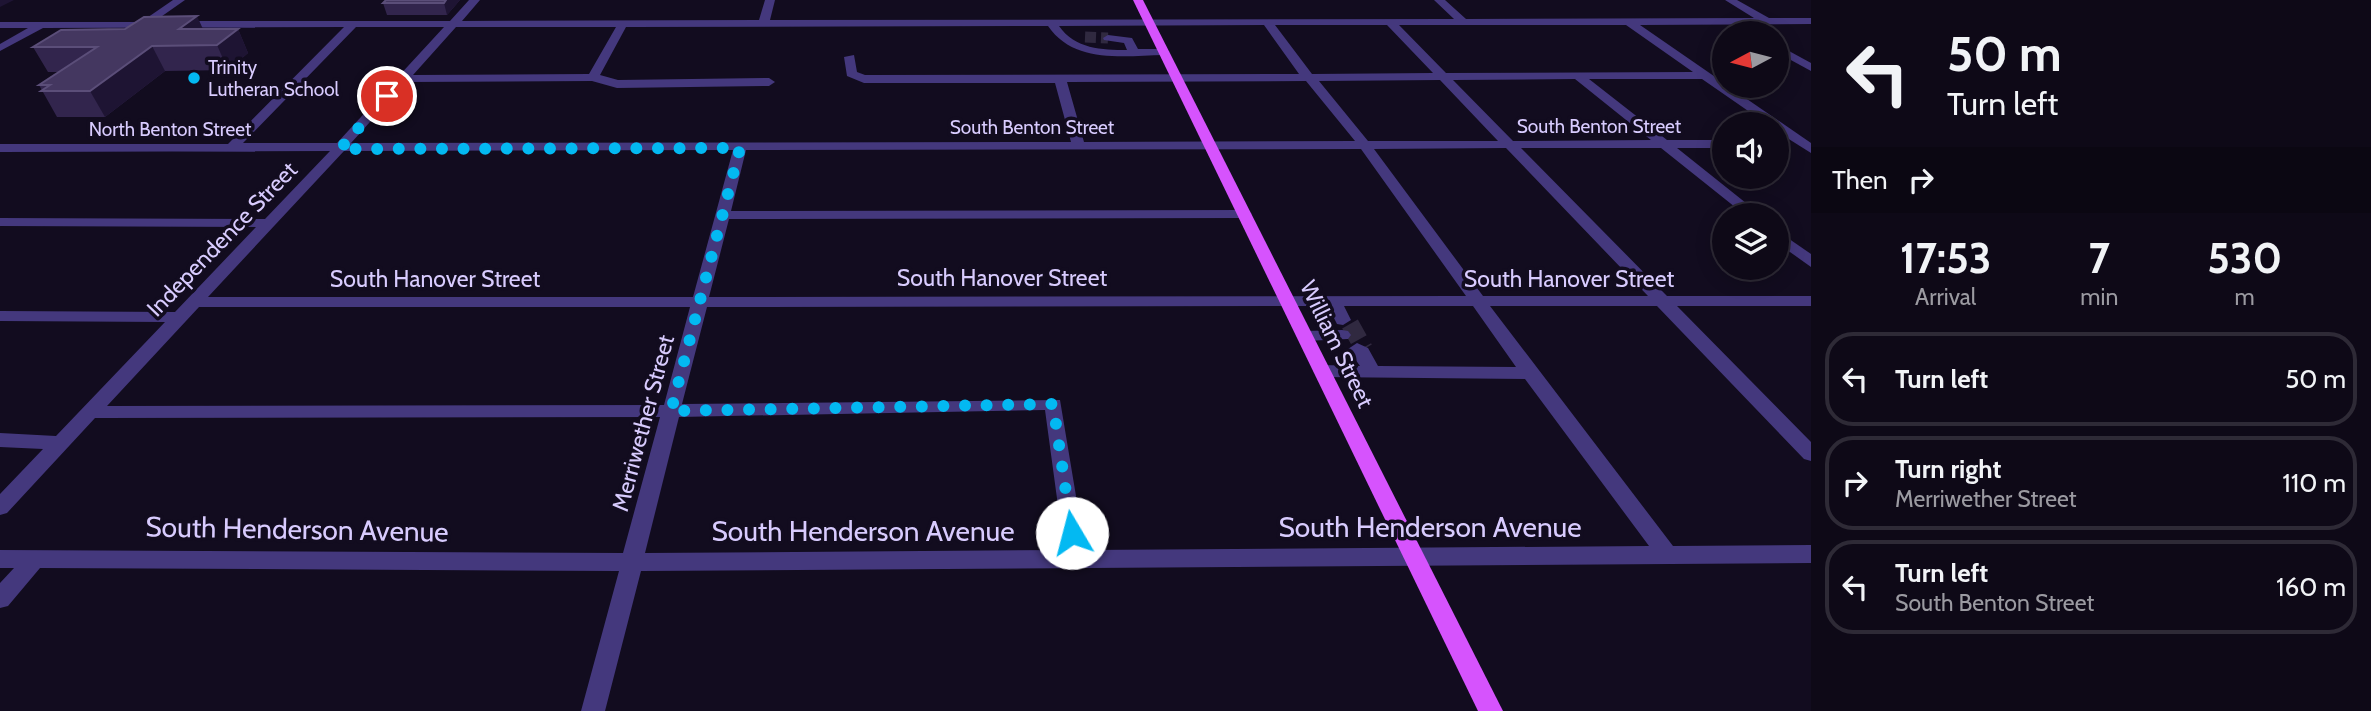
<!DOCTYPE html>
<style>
:root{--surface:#0e0917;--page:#1c1724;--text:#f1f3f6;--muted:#9b9aa1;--line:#2e2a36}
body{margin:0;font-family:Cabin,sans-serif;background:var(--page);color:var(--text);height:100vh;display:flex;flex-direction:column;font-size:26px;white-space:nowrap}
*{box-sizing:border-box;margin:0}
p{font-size:23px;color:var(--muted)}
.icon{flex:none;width:38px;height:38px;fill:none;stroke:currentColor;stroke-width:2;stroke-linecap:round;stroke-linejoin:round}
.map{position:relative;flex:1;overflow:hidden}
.panel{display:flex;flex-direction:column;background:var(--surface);width:560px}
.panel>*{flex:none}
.hud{background:#0e0917;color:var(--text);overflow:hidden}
.needle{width:46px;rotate:263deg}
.buttons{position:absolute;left:1712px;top:21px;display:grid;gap:14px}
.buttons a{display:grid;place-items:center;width:77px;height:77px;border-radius:50%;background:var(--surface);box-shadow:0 4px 18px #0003,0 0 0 2px var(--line);font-size:35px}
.pin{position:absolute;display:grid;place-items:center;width:60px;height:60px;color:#fff;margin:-30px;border:4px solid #fff;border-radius:50%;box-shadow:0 2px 7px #0007}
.me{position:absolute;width:77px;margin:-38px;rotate:352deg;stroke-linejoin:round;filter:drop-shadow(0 0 5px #0008)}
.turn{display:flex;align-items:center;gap:24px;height:147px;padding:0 21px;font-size:32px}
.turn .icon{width:91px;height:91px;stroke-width:2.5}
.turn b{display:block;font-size:49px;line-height:60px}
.then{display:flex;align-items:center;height:66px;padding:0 21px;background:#0003;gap:14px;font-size:26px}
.eta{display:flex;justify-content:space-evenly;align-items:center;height:119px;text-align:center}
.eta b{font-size:42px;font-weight:700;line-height:49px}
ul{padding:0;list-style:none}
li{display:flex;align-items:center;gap:21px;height:94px;margin:0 14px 10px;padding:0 7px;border:4px solid var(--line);border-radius:28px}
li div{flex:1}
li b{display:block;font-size:26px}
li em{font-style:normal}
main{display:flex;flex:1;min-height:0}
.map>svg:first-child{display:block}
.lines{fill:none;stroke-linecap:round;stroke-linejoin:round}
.minor-tunnel-far1{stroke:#302940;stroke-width:11;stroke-dasharray:11 5;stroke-linecap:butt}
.minor-tunnel{stroke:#302940;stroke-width:18;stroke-dasharray:18 9;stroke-linecap:butt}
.minor{fill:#44387d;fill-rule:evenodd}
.major{fill:#d653fd;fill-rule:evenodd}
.wall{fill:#32254d}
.shaded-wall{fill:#1e1433}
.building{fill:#443760;stroke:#5b4e79;stroke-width:2}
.route{stroke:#03b9f2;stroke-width:12;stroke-dasharray:0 21.6}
.poi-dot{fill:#03b9f2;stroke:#120c1f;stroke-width:2.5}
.labels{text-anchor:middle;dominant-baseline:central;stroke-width:7;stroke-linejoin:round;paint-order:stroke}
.far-poi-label{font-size:19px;fill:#d8cbfe;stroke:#120c1f;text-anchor:start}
.far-street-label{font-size:19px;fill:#d8cbfe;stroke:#120c1f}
.street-label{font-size:23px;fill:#d8cbfe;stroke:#120c1f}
.near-street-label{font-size:28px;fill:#d8cbfe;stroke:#120c1f}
</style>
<main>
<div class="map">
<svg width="1811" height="711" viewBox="0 0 1811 711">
<rect width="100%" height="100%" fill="#120c1f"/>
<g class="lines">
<!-- minor-tunnel-far1 -->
<path class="minor-tunnel-far1" d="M1085,37L1108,38"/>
<!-- minor-tunnel -->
<path class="minor-tunnel" d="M1350,324L1364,349"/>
<!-- minor -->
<g class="minor">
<path d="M173,0H185L155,21H450L469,0H480L462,21L759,20L765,0H775L770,20L1454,19L1434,0H1445L1466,19L1754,18L1725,0H1737L1769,18H1811V24L1640,25L1724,83V86H1728L1811,143V153L1776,131V124H1767L1702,79H1589L1667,140H1724V148H1677L1761,215H1745L1661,148H1521L1667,296H1811V306H1677L1811,442V461L1804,459L1657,306H1490L1673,546L1811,545V563L641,571L605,711H581L619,571L40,568L8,606L0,608V583L14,568H0V550L623,553L660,417L95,418L7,513L0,515V494L43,449L0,447V433L56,436L165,322L0,321V311L175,312L256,227L0,226V218L265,219L330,151L0,152V144H228L344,27L43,28L0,51V44L28,28H0V22H141ZM1264,25L1299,74L865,75L857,72L854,55L844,57L847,76L864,83H1055L1071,142L351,143L406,82L592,81L617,88L769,86L775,82L769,78L618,80L600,75L626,27L1048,26C1074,64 1123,56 1164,55L1170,52L1164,49H1138L1132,38L1108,35L1103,38L1104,40L1124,43L1127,50C1102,50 1075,49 1059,26ZM1275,25H1387L1433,73L1312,74ZM1399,25H1626L1693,72L1446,73ZM356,27H444L337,143H243ZM456,27H616L589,74L413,75ZM1575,79L1651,140L1513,141L1453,80ZM1440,80L1498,141H1368L1319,81ZM1306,81L1355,141L1084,142L1067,82ZM1506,148L1648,296H1483L1374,149ZM1361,149L1466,296L709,297L729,219L1245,218L1252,214L1245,210L731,211L746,150ZM733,150L693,297H208L344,151ZM1328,306L1337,324L1343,325L1351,320L1344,306H1473L1516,367L1378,366L1368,348L1357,343L1348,349L1360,366L1322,365L1313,371L1322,377L1525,379L1649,546L1085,550L1060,400L682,404L707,307ZM199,307H690L664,405L107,406ZM1045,410L1064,550L645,553L679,417Z"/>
<path d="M1776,44L1811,63V71L1776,52Z"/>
<path d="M1776,230L1811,254V267L1776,242Z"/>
<path d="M1342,330L1348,331L1351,335L1348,339L1305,341L1296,336L1305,331Z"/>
</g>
<!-- major -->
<path class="major" d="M1133,0H1143L1503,711H1478Z"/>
</g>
<!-- wall -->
<g class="wall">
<path d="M460,0L447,15H387L383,3Z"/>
<path d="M238,29L248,53L228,70L165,71L105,117H57L39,85L59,72H48L33,47Z"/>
</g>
<!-- shaded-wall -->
<g class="shaded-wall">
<path d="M0,0H14L0,7Z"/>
<path d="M446,0H460L447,15L444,3Z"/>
<path d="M197,16L208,40L179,29Z"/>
<path d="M238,29L248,53L228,70L217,45Z"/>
<path d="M152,46L165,71L105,117L90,91Z"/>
</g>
<!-- building -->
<g class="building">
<path d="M386,0H446L444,3H383Z"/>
<path d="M197,16L179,29H238L217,45L152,46L90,91H41L50,85H39L97,47H33L61,30L125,29L144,17Z"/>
</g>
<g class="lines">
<!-- route -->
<path class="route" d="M387,96L340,149L740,148L671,411L1053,404L1072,533"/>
</g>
<!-- markers -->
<circle class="poi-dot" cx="194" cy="78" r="7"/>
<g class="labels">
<!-- far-poi labels -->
<g class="far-poi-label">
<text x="208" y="67">Trinity<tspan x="208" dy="22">Lutheran School</tspan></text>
</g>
<!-- far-street labels -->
<g class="far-street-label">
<text x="1599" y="126">South Benton Street</text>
<text x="1032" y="127">South Benton Street</text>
<text x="170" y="129">North Benton Street</text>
</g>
<!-- street labels -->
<g class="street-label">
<text transform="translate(222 239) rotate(-46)">Independence Street</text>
<text x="1002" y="278">South Hanover Street</text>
<text x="435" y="279">South Hanover Street</text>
<text x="1569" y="279">South Hanover Street</text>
<text transform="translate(1337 344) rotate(64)">William Street</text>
<text transform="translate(643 423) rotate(-75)">Merriwether Street</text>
</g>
<!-- near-street labels -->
<g class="near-street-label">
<text x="1430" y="527">South Henderson Avenue</text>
<text transform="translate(297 529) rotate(1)">South Henderson Avenue</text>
<text x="863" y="531">South Henderson Avenue</text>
</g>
</g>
</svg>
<div class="buttons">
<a><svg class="needle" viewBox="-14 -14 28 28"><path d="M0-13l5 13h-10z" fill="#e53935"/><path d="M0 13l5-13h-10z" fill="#9b9aa1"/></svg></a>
<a><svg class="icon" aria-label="sound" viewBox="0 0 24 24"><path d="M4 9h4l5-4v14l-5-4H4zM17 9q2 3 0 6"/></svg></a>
<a><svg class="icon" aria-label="layers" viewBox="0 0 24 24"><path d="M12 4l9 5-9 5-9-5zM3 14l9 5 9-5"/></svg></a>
</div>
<div class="pin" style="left:387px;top:96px;background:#d93025"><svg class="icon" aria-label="arrive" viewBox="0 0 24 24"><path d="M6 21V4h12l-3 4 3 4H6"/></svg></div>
<svg class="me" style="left:1072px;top:533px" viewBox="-20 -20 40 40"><circle r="19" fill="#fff"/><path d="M0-13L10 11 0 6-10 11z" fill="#03b9f2"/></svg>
</div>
<section class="panel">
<div class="hud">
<div class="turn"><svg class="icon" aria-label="left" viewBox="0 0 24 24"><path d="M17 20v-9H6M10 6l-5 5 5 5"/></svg><div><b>50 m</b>Turn left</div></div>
<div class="then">Then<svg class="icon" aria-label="right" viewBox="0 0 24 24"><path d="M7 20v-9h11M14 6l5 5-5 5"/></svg></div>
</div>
<div class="eta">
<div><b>17:53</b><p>Arrival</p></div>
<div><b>7</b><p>min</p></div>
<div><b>530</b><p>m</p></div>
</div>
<ul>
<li><svg class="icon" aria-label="left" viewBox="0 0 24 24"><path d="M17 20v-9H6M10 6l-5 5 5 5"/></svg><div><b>Turn left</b></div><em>50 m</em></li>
<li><svg class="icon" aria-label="right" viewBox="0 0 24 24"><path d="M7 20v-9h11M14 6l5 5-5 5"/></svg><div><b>Turn right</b><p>Merriwether Street</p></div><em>110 m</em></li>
<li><svg class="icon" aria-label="left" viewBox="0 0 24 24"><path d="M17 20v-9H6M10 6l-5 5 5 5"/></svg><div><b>Turn left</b><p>South Benton Street</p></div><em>160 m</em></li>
</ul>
</section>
</main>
